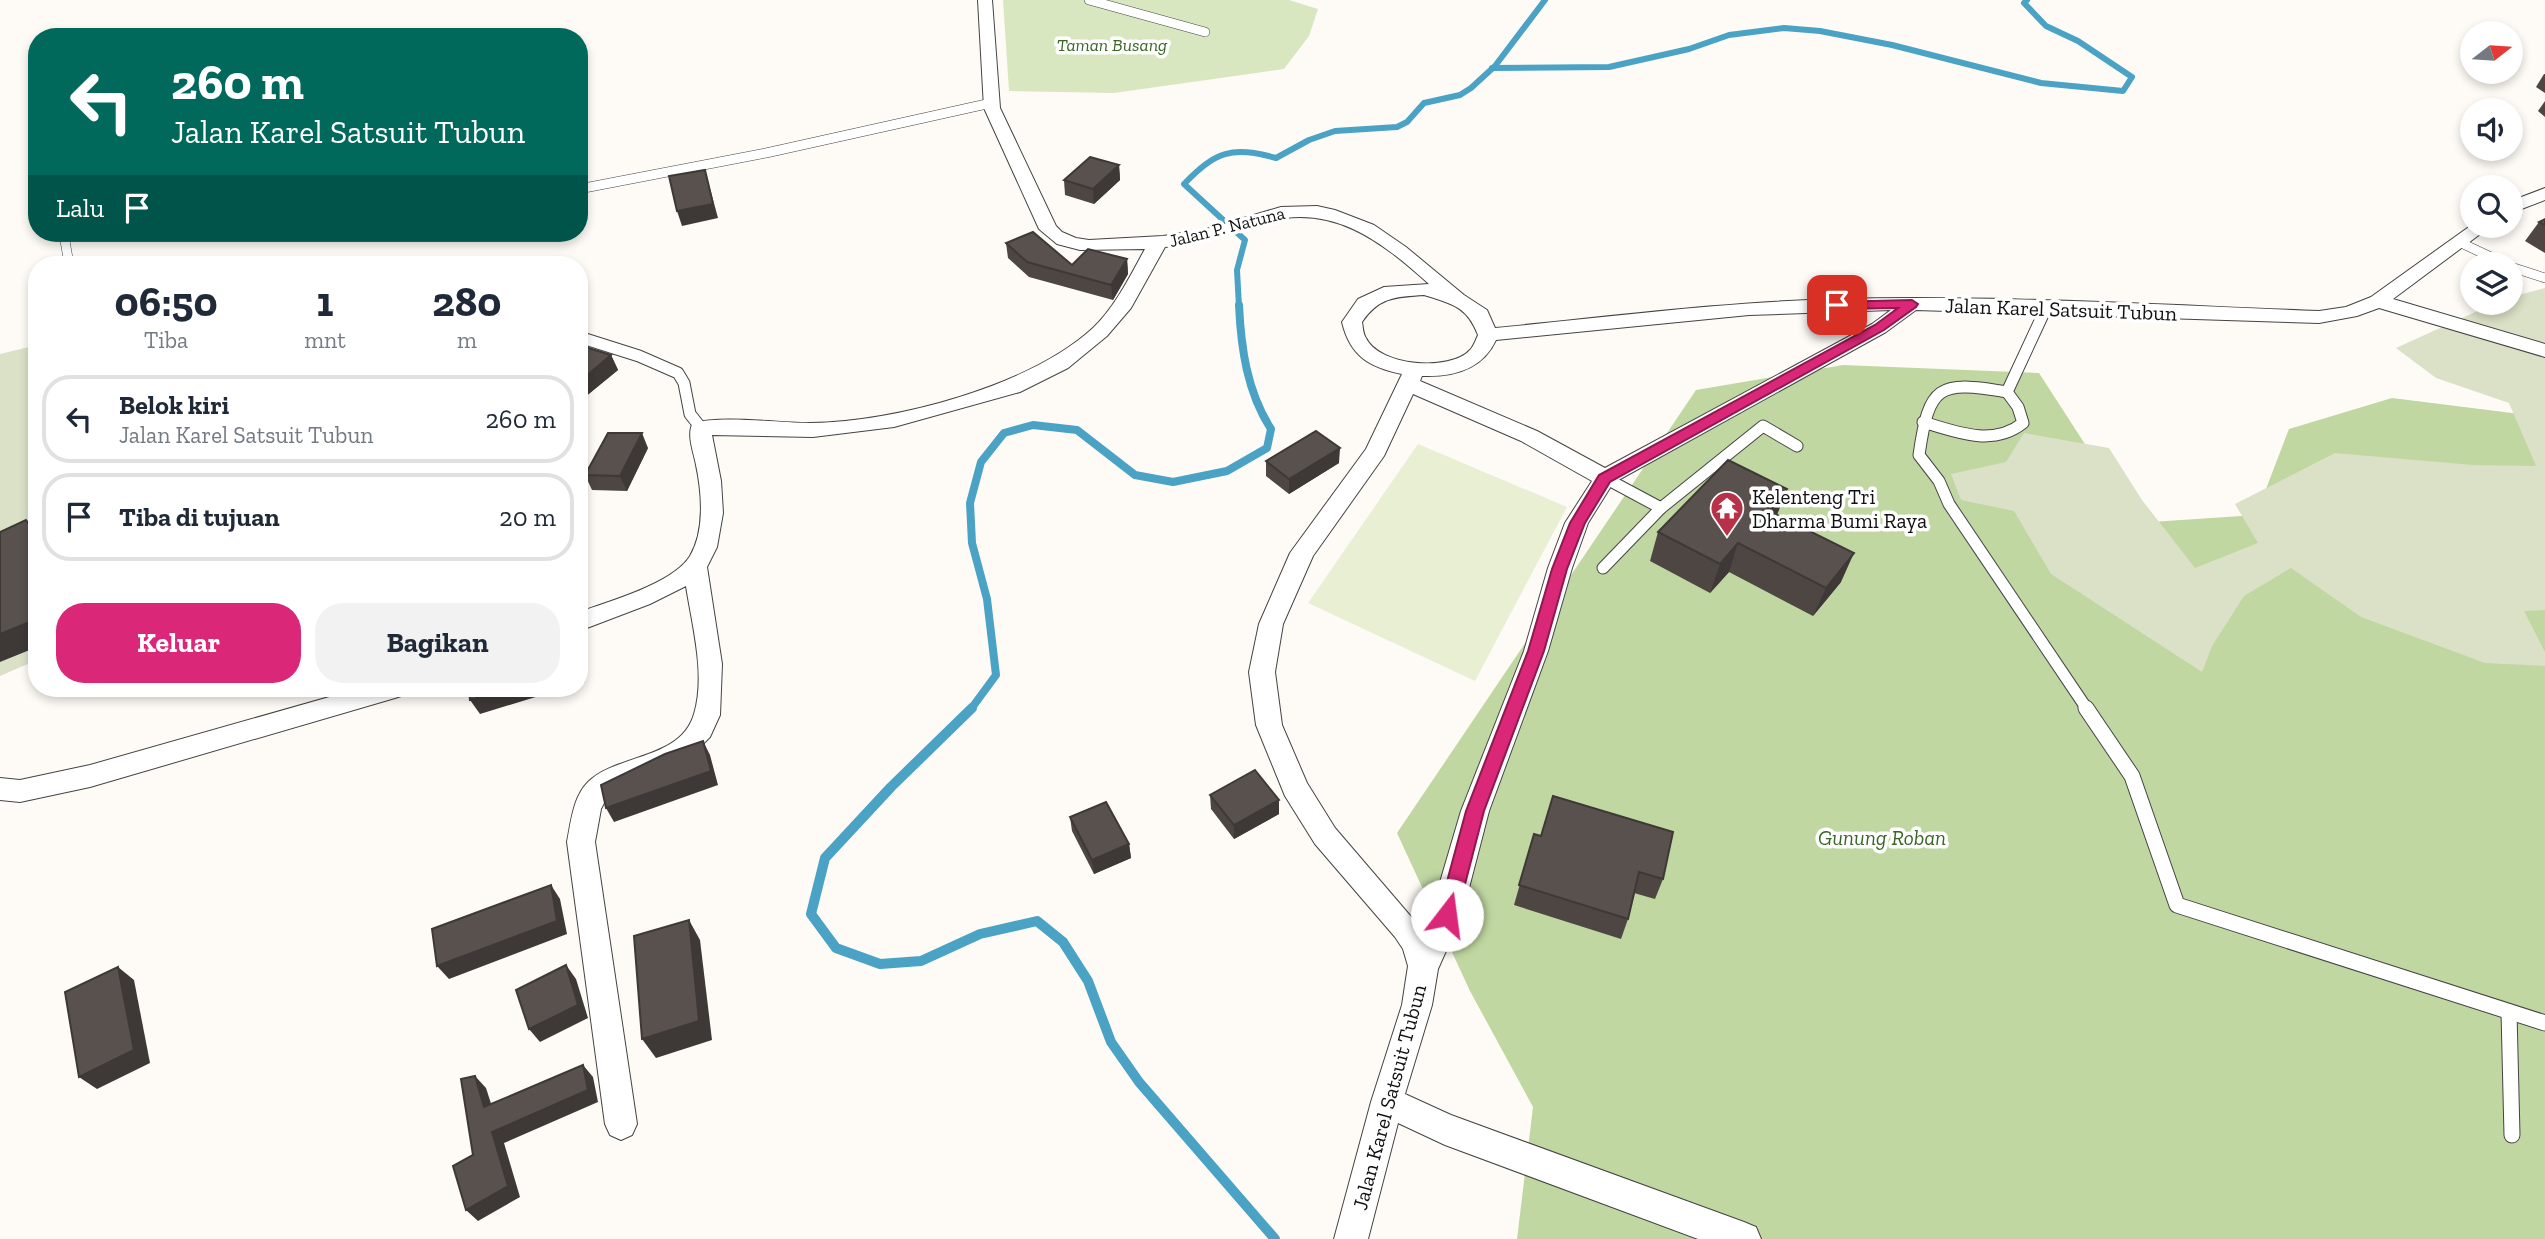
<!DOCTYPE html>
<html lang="id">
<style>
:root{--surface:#fff;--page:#f2f2f3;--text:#1f2937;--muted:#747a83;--line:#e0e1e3;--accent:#db2777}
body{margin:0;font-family:"Zilla Slab",serif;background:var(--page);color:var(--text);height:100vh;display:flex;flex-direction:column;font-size:26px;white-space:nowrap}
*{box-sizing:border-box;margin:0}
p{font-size:23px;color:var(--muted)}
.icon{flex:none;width:38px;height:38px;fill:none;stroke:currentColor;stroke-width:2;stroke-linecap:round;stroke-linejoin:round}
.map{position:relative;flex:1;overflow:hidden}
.drawer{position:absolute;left:28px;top:256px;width:560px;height:441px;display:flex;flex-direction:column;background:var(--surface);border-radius:28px;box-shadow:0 4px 10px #0003}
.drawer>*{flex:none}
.top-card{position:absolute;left:28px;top:28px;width:560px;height:214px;border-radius:28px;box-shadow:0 4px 10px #0003;background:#00695c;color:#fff;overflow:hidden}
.needle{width:46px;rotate:73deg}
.buttons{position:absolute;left:2460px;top:21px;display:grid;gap:14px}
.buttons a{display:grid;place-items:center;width:63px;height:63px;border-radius:50%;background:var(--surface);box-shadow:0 4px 10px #0003;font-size:35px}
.pin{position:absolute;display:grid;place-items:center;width:60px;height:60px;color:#fff;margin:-30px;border-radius:14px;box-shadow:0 4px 10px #0006}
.me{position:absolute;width:77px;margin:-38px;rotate:15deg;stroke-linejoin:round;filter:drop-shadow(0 0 5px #0008)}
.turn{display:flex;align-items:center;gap:24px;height:147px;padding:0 28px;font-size:32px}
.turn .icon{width:91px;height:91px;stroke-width:2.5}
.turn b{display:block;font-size:49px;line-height:60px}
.then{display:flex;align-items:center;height:66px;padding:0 28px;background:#0003;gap:14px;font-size:26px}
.eta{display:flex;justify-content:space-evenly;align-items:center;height:119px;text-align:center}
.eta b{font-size:42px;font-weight:700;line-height:49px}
.button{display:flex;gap:14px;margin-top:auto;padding:14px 28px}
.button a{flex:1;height:80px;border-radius:28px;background:var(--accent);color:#fff;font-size:28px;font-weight:700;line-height:80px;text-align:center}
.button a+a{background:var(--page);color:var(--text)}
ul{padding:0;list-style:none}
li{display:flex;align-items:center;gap:21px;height:88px;margin:0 14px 10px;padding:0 14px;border:4px solid var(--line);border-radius:28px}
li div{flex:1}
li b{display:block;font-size:26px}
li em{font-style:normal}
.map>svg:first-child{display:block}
.green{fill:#d9e7c1}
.forest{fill:#c0d7a1}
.cemetery{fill:#dbe1c6}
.pitch{fill:#e9efd2}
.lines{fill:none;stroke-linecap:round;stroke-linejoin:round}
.stream-far2{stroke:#4aa2c4;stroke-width:6}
.stream-far1{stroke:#4aa2c4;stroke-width:8}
.stream{stroke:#4aa2c4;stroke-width:10}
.service-far2-casing{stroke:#444;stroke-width:10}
.service-far1-casing{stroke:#444;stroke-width:13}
.service-casing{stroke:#444;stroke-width:17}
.minor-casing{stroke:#444;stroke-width:2}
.service-far2{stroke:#fff;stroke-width:9}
.service-far1{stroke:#fff;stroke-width:11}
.service{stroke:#fff;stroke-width:15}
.minor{fill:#fff;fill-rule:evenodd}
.wall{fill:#4d4643}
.shaded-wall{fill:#3e3937}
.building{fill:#59514e;stroke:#3e3937;stroke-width:2}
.route{fill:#db2777;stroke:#8e194d;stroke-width:2}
.labels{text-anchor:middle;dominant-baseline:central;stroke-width:7;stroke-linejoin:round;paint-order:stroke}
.far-park-label{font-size:18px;font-style:italic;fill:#3a6525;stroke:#fff}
.far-street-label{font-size:18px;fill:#111;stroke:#fff}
.street-label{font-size:21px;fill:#111;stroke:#fff}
.poi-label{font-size:21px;fill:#111;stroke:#fff;text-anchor:start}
.park-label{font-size:21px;font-style:italic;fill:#3a6525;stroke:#fff}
</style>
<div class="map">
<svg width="2545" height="1239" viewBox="0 0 2545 1239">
<rect width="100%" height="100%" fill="#fefbf6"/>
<!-- green -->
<path class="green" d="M1003,0H1289L1318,9L1309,36L1284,69L1114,93L1009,91Z"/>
<!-- forest -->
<path class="forest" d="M1843,365L2039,373L2136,523L2256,515L2289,429L2392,398L2545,417V1239H1517L1533,1107L1470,991L1397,833L1696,390Z"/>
<!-- cemetery -->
<g class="cemetery">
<path d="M2545,288V610L2524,611L2545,652V666L2485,663L2361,617L2291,568L2244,596L2212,646L2202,672L2051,574L2014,511L1961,500L1951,474L2006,462L2024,433L2109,448L2142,500L2195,568L2258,543L2235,504L2335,453L2473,465L2536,466L2509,403L2436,378L2396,348L2495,303H2511V297Z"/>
<path d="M37,345V660L0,676V354Z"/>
</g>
<!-- pitch -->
<path class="pitch" d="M1418,444L1567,507L1475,681L1308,603Z"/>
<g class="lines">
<!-- stream-far2 -->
<g class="stream-far2">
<path d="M1492,68L1609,67L1689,49L1729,35L1784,28L1820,31L1892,45L2041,83L2123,91L2132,77L2078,41L2046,26L2024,3L2027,0"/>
<path d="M1239,307L1237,270L1245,240L1184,184C1216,151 1231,146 1276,158L1309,140L1335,131L1397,127L1407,122L1424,103L1460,95L1471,88L1495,66L1545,0"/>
</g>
<!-- stream-far1 -->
<path class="stream-far1" d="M971,709L996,675L987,599L972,543L970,503L981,462L1004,433L1033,425L1077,430L1135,475L1173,482L1227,471L1267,448L1271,429C1247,392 1241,348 1239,305"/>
<!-- stream -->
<path class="stream" d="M972,708L891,787L825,858L811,914L836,948L880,964L921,961L980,934L1037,921L1063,942L1088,981L1111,1042L1139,1082L1275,1239"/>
<defs>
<g id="service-far2">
<path d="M1089,0L1205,32"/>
<path d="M579,189L766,153L991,103"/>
<path d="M64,235L69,264"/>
<path d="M2459,242L2506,264"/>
<path d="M2511,267L2545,278"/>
</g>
<g id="service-far1">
<path d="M2046,308L2007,392C1938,380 1929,385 1919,455L1939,481L1949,504L2087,709"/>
<path d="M579,337L639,356L678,373L684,383L690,414L701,428"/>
<path d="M1923,422C1956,432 1993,447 2023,423L2018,407L2007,392"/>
<path d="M1605,478L1661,508L1763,426L1797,446"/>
<path d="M1603,568L1661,508"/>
</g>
<g id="service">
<path d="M2086,708L2132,776L2177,905L2545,1023"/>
<path d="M2509,1012L2512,1135"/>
</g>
<g id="minor">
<path d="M978,0H992L1000,108L1056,226L1062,232L1076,238L1089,240L1163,236L1203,230L1281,207L1317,206L1335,210L1374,225L1406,247L1464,295L1487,310L1495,328C1609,317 1723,302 1838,299C1998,295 2159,305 2319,311L2346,307L2371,297L2473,224L2491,226L2393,299L2545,344V357L2379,308L2357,316L2319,323L1916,310L1886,332L1613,483L1588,523L1572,568L1548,651L1489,811L1462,915L1438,969L1432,1005L1405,1094L1451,1115L1744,1222L1756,1227L1761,1239H1698L1445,1145L1398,1123L1368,1239H1334L1371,1102L1402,1005L1408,966L1403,949L1395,937L1315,844L1285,796L1256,725L1249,672L1259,624L1290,553L1366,449L1402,374C1369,367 1350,356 1342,322L1358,299L1384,287L1429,284C1381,241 1333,203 1265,222C1232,232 1200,244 1165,247L1131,308L1107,336L1068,368L1020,392L894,427L813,437L712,435L721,481L723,513L717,547L707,567L722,664L720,715L710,737L690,757L607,797L601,809L595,842L637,1124L632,1135L621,1140L610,1135L605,1124L567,842C571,822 573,797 588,782C616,754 681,760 694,714C706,675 692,625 686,586L650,604L579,631V612C608,602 674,583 690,556C705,531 702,493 696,465C694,453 686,434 693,423C722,415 778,423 810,423C895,422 1030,386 1093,328C1116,306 1130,276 1145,249L1080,250L1057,244L1039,229L984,108ZM1424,295C1452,304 1467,306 1478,335C1476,339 1474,346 1470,350C1450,372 1379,366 1366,338C1363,334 1363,327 1362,322C1379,297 1395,297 1424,295ZM1891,310L1872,324L1605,468L1537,431L1420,381L1422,376C1453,377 1482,370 1496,340L1749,315ZM1413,394L1521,441L1592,481L1565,523L1548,568L1524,651L1461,811L1425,933L1335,828L1307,783L1282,725L1275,672L1283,624L1313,556L1384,456Z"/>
<path d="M2545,188V200L2511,213V201Z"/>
<path d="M361,688H408L404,695L395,698L90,787L20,802L0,800V778L20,780L90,765Z"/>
</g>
</defs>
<!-- service-far2 casing -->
<use href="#service-far2" class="service-far2-casing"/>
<!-- service-far1 casing -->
<use href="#service-far1" class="service-far1-casing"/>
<!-- service casing -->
<use href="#service" class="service-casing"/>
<!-- minor casing -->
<use href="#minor" class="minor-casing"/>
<!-- service-far2 -->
<use href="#service-far2" class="service-far2"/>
<!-- service-far1 -->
<use href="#service-far1" class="service-far1"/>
<!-- service -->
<use href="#service" class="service"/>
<!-- minor -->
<use href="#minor" class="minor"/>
</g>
<!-- wall -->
<g class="wall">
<path d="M2544,74H2545V93L2536,87Z"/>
<path d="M2545,101V117L2538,111Z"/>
<path d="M1119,165L1120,180L1094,204L1065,195L1064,180Z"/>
<path d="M2545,219V253L2525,241L2539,222Z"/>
<path d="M477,233H509L506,237L480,238Z"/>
<path d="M1006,243L1072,265L1127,259L1128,274L1113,300L1029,277L1008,258Z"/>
<path d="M579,345L611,355L618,370L585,397L579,395Z"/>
<path d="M648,448L627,491L592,490L585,475Z"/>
<path d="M1266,461L1339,463L1289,494L1266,476Z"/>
<path d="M1787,489L1777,515L1841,582L1813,616L1729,572L1710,593L1650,561L1658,532Z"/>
<path d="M1210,795L1279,814L1234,839L1211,809Z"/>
<path d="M1070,817L1129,844L1131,858L1094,874L1072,831Z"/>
<path d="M1534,834L1663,879L1655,899L1634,893L1628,919L1621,939L1514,905Z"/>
</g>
<!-- shaded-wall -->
<g class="shaded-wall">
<path d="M1119,165L1120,180L1094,204L1093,189Z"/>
<path d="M705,170L718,218L682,226L677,211Z"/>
<path d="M1127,259L1128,274L1113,300L1111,285Z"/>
<path d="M611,355L618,370L585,397L579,382Z"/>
<path d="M642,433L648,448L627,491L620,476Z"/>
<path d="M1340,448L1339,463L1289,494V479Z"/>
<path d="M1787,489L1776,517L1767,510Z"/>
<path d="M1738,543L1729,572L1710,593L1720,564Z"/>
<path d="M1854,553L1841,582L1813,616L1826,588Z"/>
<path d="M37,619V647L0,662V634Z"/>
<path d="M579,651L585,682L579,683Z"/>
<path d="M509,688H565L480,714L470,700Z"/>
<path d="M703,741L710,755L718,785L614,822L606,808Z"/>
<path d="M1279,800V814L1234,839V825Z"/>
<path d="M1129,844L1131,858L1094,874L1092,860Z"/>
<path d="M551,885L560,899L567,934L449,979L437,966Z"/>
<path d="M689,920L700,940L712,1040L656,1058L642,1039Z"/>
<path d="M566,965L576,979L588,1018L540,1042L529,1029Z"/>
<path d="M118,967L134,980L150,1063L97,1089L79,1077Z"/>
<path d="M583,1065L593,1077L598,1102L504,1143L520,1197L478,1221L466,1210L492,1132Z"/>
<path d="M475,1076L486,1088L496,1119L484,1107Z"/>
</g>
<!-- building -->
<g class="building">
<path d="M1090,157L1119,165L1093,189L1064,180Z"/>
<path d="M705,170L713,204L677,211L669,176Z"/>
<path d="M2545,219V225L2539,222Z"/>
<path d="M1033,232L1072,265L1088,249L1127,259L1111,285L1027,262L1006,243Z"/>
<path d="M579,345L611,355L579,382Z"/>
<path d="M1316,431L1340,448L1289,479L1266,461Z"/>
<path d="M608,433H642L620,476L585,475Z"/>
<path d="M1728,460L1787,489L1767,510L1854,553L1826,588L1738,543L1720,564L1658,532Z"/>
<path d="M26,520L37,535V619L0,634V532Z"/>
<path d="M469,688H509L470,700Z"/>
<path d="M703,741L711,771L606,808L601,785L665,754Z"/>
<path d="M1255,770L1279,800L1234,825L1210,795Z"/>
<path d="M1553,796L1673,832L1663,879L1639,872L1628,919L1519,885L1534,834L1541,836Z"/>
<path d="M1106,802L1129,844L1092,860L1070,817Z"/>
<path d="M551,885L557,921L437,966L432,929Z"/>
<path d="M689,920L699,1021L642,1039L634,936Z"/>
<path d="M566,965L578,1005L529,1029L516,990Z"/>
<path d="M118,967L134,1050L79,1077L65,992Z"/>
<path d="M583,1065L588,1090L492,1132L508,1186L466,1210L453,1166L473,1155L461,1079L475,1076L484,1107Z"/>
</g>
<!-- route -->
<path class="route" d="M1912,300L1918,304L1916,307L1884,330L1610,482L1585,523L1567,569L1544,651L1484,811L1457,915L1454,921L1447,923L1441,921L1438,915L1466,811L1528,651L1552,569L1570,523L1599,475L1875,325L1898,308L1837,309L1832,308V302Z"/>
<!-- icons -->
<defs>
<symbol id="temple-pin" viewBox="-11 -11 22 30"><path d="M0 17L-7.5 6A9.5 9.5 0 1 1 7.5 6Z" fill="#b73249" stroke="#fff"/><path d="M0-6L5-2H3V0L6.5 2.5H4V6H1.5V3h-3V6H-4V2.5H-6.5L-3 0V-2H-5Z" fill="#fff"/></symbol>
</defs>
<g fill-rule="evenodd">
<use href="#temple-pin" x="1708" y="489" width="38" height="52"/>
</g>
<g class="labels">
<!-- far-park labels -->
<g class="far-park-label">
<text x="1112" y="45">Taman Busang</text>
</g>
<!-- far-street labels -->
<g class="far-street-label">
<text transform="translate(1227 227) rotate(-14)">Jalan P. Natuna</text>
</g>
<!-- street labels -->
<g class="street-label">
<text transform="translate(2061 309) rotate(2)">Jalan Karel Satsuit Tubun</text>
<text transform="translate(1389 1097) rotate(-75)">Jalan Karel Satsuit Tubun</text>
</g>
<!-- poi labels -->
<g class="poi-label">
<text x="1752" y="496">Kelenteng Tri<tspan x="1752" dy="24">Dharma Bumi Raya</tspan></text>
</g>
<!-- park labels -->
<g class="park-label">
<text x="1882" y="837">Gunung Roban</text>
</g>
</g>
</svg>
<div class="buttons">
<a><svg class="needle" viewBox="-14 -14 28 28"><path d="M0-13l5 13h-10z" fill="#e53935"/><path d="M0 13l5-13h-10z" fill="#747a83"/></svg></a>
<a><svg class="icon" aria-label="sound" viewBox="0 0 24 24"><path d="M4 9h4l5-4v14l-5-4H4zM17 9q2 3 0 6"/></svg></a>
<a><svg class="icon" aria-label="search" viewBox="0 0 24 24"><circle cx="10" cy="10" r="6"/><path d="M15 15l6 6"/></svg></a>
<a><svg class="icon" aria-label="layers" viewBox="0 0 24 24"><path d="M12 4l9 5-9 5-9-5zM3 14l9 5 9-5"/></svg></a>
</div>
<div class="pin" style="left:1837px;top:305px;background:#d93025"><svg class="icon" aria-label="arrive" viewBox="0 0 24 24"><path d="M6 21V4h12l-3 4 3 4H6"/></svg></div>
<svg class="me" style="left:1447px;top:915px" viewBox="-20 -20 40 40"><circle r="19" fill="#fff"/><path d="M0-13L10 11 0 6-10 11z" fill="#db2777"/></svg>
<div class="top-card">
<div class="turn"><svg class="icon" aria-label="left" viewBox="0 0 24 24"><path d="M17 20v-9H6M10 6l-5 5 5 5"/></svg><div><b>260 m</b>Jalan Karel Satsuit Tubun</div></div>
<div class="then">Lalu<svg class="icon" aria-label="arrive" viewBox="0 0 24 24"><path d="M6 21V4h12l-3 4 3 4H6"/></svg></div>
</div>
<section class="drawer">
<div class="eta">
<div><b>06:50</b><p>Tiba</p></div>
<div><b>1</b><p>mnt</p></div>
<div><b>280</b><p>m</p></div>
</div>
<ul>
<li><svg class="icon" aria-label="left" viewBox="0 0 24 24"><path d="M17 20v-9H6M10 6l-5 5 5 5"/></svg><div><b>Belok kiri</b><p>Jalan Karel Satsuit Tubun</p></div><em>260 m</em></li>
<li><svg class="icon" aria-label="arrive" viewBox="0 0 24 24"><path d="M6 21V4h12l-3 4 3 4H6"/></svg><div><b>Tiba di tujuan</b></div><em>20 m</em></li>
</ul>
<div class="button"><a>Keluar</a><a>Bagikan</a></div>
</section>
</div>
